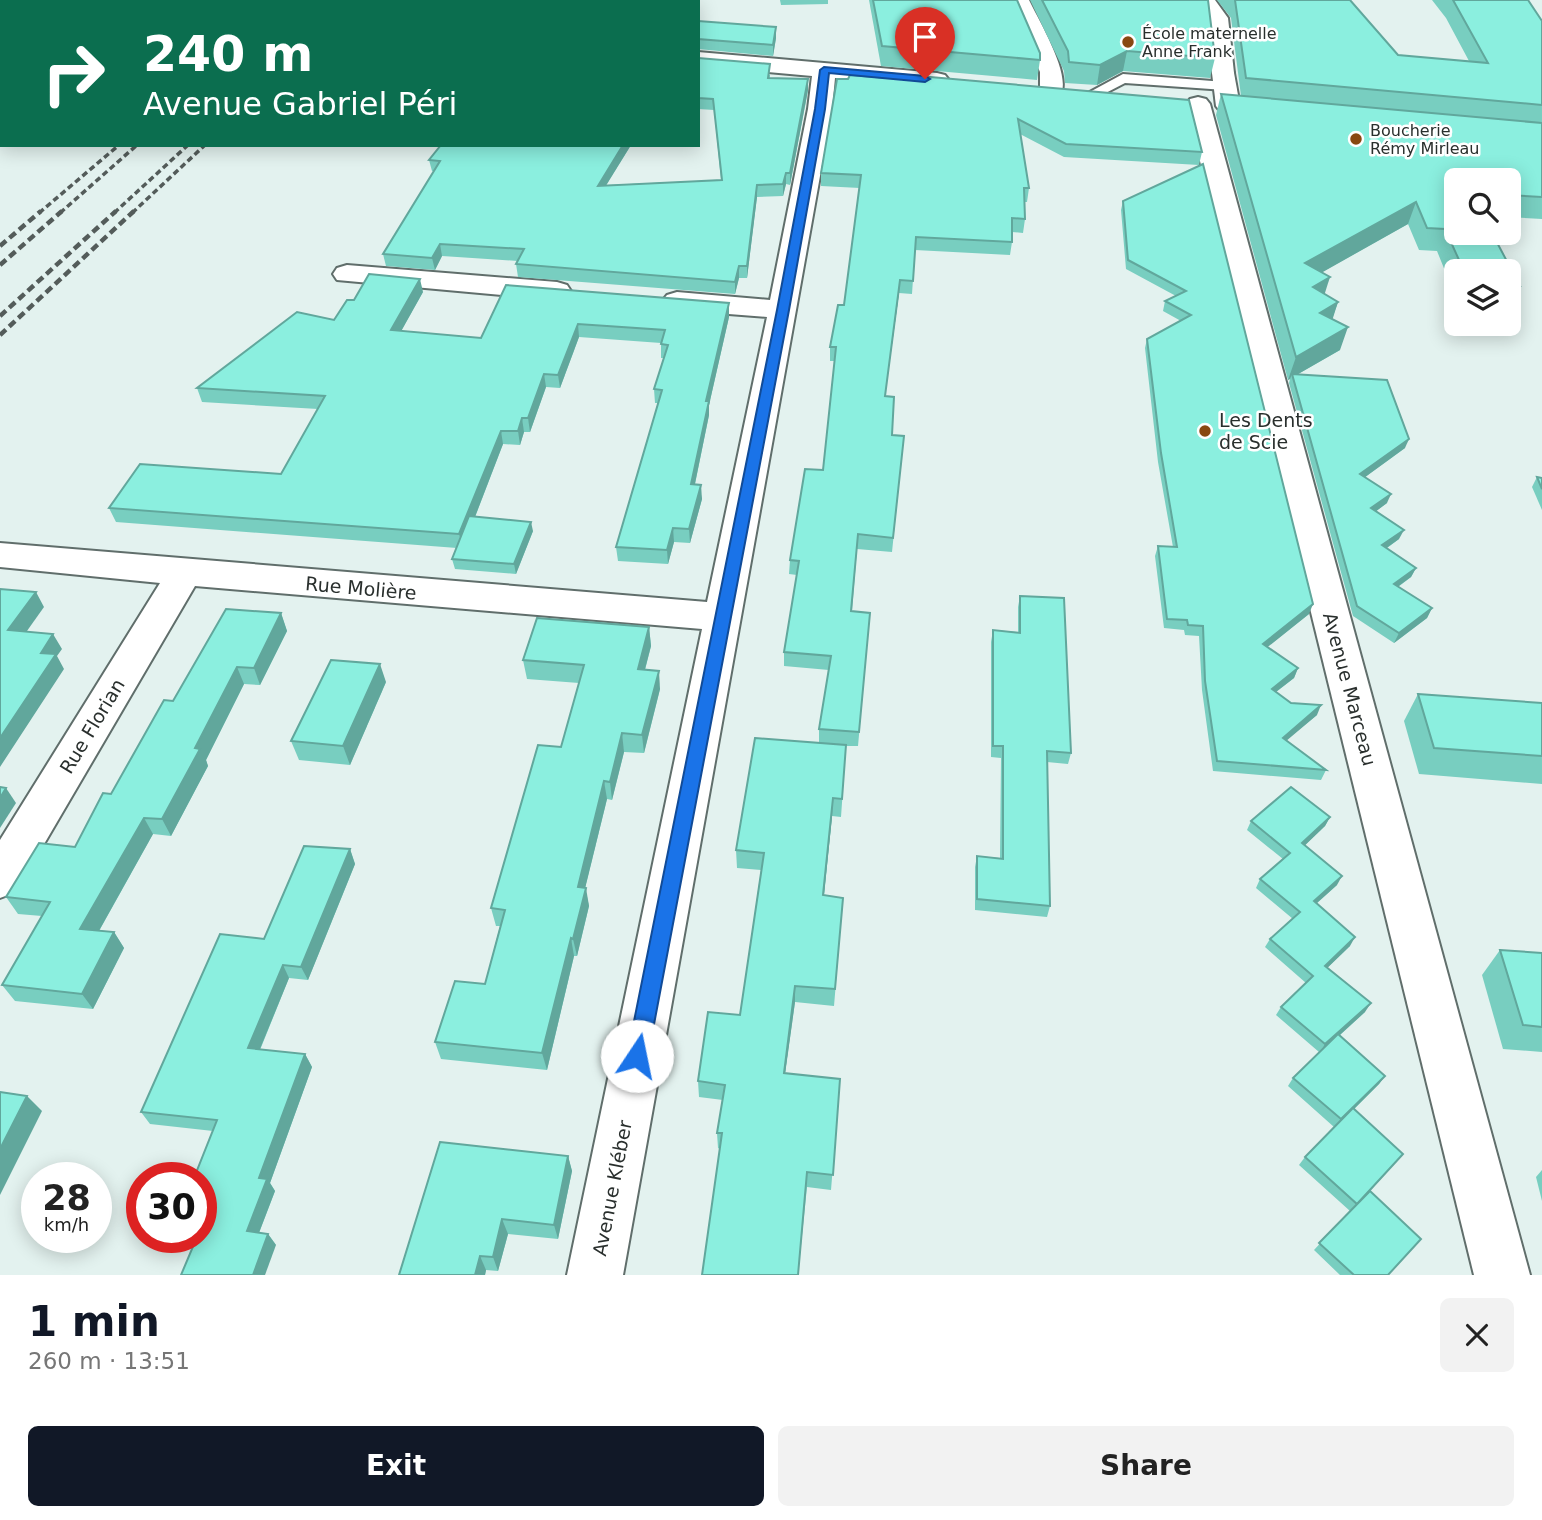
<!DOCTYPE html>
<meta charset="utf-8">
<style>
:root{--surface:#fff;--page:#f2f2f2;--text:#222;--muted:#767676;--accent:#111827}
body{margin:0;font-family:"DejaVu Sans",sans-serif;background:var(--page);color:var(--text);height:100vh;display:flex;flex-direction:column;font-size:26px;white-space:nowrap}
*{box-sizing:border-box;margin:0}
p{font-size:23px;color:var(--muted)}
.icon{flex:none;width:38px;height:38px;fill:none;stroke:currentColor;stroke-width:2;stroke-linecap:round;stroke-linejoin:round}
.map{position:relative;height:1275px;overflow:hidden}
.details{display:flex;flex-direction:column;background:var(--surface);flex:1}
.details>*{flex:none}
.guide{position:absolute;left:0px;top:0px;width:700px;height:147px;box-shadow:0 4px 18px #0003;background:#0b6e4f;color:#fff;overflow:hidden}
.controls{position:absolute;left:1444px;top:168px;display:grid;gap:14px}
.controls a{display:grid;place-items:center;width:77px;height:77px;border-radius:10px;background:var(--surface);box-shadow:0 4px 18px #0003;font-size:35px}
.speed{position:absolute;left:21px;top:1162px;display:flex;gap:14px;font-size:35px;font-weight:700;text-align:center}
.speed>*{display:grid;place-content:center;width:91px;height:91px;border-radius:50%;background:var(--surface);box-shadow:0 4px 18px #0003;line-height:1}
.speed small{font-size:18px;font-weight:400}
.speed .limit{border:10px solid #d22;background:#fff;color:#111}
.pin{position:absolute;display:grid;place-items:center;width:60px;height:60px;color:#fff;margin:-72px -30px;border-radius:50% 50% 50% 0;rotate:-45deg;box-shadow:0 0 7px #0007}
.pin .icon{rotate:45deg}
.me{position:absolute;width:77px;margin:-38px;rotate:11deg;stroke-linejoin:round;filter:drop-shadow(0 0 5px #0008)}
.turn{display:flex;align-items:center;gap:24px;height:147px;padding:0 28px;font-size:32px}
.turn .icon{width:91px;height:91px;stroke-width:2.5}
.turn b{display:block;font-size:49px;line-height:60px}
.round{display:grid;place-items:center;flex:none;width:74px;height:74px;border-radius:10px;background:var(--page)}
.summary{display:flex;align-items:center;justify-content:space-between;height:119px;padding:0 28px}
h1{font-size:42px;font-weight:800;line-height:52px;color:var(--accent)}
.cta{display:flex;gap:14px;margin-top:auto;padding:14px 28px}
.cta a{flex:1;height:80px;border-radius:10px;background:var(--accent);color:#fff;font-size:28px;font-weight:800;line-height:80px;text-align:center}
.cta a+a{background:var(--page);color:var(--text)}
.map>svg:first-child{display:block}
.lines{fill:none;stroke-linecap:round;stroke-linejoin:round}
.service-casing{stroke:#606e6b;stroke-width:4}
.pedestrian-casing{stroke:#606e6b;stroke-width:4}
.minor-casing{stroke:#606e6b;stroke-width:4}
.service{fill:#fff;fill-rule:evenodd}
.pedestrian{fill:#fff;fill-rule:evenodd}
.minor{fill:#fff;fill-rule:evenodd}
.rail-far1{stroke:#545c5a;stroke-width:3.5;stroke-dasharray:6 3.5;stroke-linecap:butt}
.rail{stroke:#545c5a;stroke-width:4.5;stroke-dasharray:8 4.5;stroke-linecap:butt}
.wall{fill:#78cec0}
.shaded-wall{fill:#61a79c}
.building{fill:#8befdf;stroke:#61a79c;stroke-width:2}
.route{fill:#1a73e8;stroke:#114b97;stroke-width:2}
.poi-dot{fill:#884811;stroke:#fff;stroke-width:2.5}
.labels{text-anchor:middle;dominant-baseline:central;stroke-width:5;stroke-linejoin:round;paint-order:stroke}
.far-poi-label{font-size:16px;fill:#292f2d;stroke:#fff;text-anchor:start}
.poi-label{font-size:19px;fill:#292f2d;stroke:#fff;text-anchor:start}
.street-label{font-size:19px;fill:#292f2d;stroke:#fff}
</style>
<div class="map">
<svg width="1542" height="1275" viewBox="0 0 1542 1275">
<rect width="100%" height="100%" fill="#e3f2ef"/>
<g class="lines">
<defs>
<path id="service" d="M1123,74L1225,82L1232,86L1225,90L1125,83L1098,97H1088L1086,94Z"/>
<path id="pedestrian" d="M1195,0H1215L1228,18L1234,73L1231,78H1215L1212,73L1206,18Z"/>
<g id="minor">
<path d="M439,0H460L438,2Z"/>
<path d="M1009,0H1029C1038,19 1073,77 1060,95H1044L1040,90V72Z"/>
<path d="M698,52L937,73L945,75L949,80L945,85L937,87L835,78L832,109L623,1275H567L702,629L195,586L16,892L0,898V840L160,583L0,567V543L707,602L767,317L677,310L667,307L662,301L667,295L677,292L770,300L808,109L812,76L698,66Z"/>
<path d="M1223,66L1231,68L1234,73L1240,106L1236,111H1220L1216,106L1212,73L1215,68Z"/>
<path d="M1198,97L1206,99L1210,104L1530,1275H1474L1186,104L1190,99Z"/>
<path d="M347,265L557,282L567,285L571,291L567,297L557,300L337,280L333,274L337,268Z"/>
</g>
</defs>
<!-- service casing -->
<use href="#service" class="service-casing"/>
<!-- pedestrian casing -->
<use href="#pedestrian" class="pedestrian-casing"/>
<!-- minor casing -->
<use href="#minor" class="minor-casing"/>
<!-- service -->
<use href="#service" class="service"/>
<!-- pedestrian -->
<use href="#pedestrian" class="pedestrian"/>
<!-- minor -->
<use href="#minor" class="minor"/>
<!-- rail-far1 -->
<g class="rail-far1">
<path d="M39,213L119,145"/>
<path d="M60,213L137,145"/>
<path d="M114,213L188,145"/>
<path d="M132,213L205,145"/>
</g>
<!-- rail -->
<g class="rail">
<path d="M0,246L41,211"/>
<path d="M0,265L62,211"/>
<path d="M0,316L116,211"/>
<path d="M0,335L134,211"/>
</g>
</g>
<!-- wall -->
<g class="wall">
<path d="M257,0H426L425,2H277Z"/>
<path d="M780,0H828V4L781,5Z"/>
<path d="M869,0H1017L1040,60L1037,80L881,66Z"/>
<path d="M1030,0H1208L1215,58L1210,78L1123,71L1097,85L1065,83L1064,71Z"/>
<path d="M1217,0H1350L1398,55L1469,61L1446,18L1432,0H1528L1542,21V219L1508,217V180H1456L1520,286L1510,309H1508V271H1456V298L1437,251L1419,250L1408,224L1322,272L1325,294L1338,302L1332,319L1340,350L1298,374L1405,448L1365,477L1387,503L1376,511L1399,539L1387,548L1416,568L1411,577L1398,587L1432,608L1427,618L1394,643L1353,616L1289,383L1290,379L1288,380L1216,115L1221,94L1241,96L1231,18Z"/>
<path d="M698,21L776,38L773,56L698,49Z"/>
<path d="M698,58L770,75V78L808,90L790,185L786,184L783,196L757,197L747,278H739L735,294L518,277L516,264L518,261L442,256L435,270L386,266L383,254L434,171H432L429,160L441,145H631L606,185L721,180L714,110L698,109Z"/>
<path d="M885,73L1202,152L1199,165L1064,157L1020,134L1029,188L1027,202H1024L1025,219L1023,233L1012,232V242L1010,255L915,250L912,294L899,293L885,396L892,435L904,436L892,552L857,549L852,611L870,613L858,746H846L841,817L832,816L824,896L843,898L834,1006L795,1002L785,1073L840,1079L831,1190L807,1187L798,1275H702L720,1149L718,1148L717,1133L723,1100L699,1097L698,1081L740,1015L761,870L737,868L736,850L819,743V729L829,670L784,666V652L797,575L789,574L790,560L823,470L835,361H830V347L844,305L860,188L821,186V173L885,78Z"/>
<path d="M1203,164L1309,614L1267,647L1298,668L1294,678L1276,692L1291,703L1317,715L1286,740L1326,770L1321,780L1213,771L1202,690L1199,636L1185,635L1184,630L1164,628L1155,556L1158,546L1173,547L1158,462L1145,348L1147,339L1181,321L1163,311L1165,301L1176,296L1126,269L1121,210L1123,201Z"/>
<path d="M506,285L729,317L709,405V415L695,484L702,499L690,543L674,542L668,564L618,561L616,547L658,403H655L654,389L664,358H661V343L579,337L560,388L546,387L530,432H524L520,445L503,444L475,517L533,531L516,574L455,569L452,559L457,548L116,522L109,508L281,474L318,409L202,402L197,388L334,320L354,300L423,292L401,331L481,338Z"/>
<path d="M1537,477L1542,478V510L1532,487Z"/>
<path d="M1020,596L1071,753L1068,764L1047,762L1050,906L1047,917L975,910V867L977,856L1000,858L1001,758L991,757V642L993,630L1018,632V607Z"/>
<path d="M281,613L287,631L260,685L244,684L206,760L208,766L171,836L153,834L99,931L114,932L124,948L93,1009L15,1001L2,985L42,916L18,914L6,897L75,847L173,701Z"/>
<path d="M649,627L651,646L645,670L660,689L644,753L624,752L612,800L607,799L585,888L589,906L577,956H574L547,1070L441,1059L435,1042L485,984L500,926H496L491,908L561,747L579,683L527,679L523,660Z"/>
<path d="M386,682L350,765L299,760L291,741Z"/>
<path d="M1418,694L1542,703V784L1419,774L1404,721Z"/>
<path d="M1330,817L1325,826L1305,845L1337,885L1316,904L1350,946L1327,968L1365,1012L1340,1035L1385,1076L1379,1084L1354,1109L1403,1154L1370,1191L1388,1275H1340L1314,1250L1350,1211L1299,1165L1305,1157L1334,1127L1288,1086L1293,1078L1319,1052L1276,1015L1281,1007L1306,983L1265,947L1270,939L1293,919L1256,888L1260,879L1283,859L1247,830L1251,821Z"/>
<path d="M350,849L355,864L308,980L289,978L260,1050L305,1054L312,1067L270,1183L275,1191L259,1233L268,1234L276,1245L201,1237L213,1131L150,1124L141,1112L264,939Z"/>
<path d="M1500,950L1542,953V1052L1503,1049L1482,975Z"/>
<path d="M568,1156L572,1171L558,1239L508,1234L498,1271L486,1270L485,1275H399Z"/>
<path d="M1542,1170V1201L1536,1177Z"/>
</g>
<!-- shaded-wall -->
<g class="shaded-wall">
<path d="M415,0H426L425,2H414Z"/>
<path d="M776,27V38L773,56V45Z"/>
<path d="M1127,51L1123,71L1097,85L1100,65Z"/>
<path d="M808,79V90L790,185V173Z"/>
<path d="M623,145H631L599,197L598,186Z"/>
<path d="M786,173V184L783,196V184Z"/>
<path d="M757,185V197L747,278V266Z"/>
<path d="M1416,202L1408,224L1298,286L1305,263Z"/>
<path d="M440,244L442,256L435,270L432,258Z"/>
<path d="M739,266V278L735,294V282Z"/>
<path d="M1330,277L1323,299L1313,287Z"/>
<path d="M420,279L423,292L394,344L391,330Z"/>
<path d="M900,280L899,293L883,411L885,396Z"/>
<path d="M1338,302L1331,324L1320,313Z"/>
<path d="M729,303V317L709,405V415L692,498L691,484L706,401Z"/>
<path d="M578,324L579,337L560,388L558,375Z"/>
<path d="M1348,327L1340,350L1293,377L1292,374L1290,379L1288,380L1296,357Z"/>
<path d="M544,374L546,387L530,432L528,418Z"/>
<path d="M522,418L524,432L520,445L518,431Z"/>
<path d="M501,431L503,444L463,548L459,534Z"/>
<path d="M1409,439L1405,448L1357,483L1360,474Z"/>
<path d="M701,485L702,499L690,543L689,529Z"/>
<path d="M1391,494L1387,503L1367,518L1371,508Z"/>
<path d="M531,522L533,531L516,574L514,564Z"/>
<path d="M673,528L674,542L668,564L667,550Z"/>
<path d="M1404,530L1399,539L1378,554L1382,545Z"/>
<path d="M1416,568L1411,577L1389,593L1394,584Z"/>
<path d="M36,592L44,607L17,645L8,630Z"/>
<path d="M1313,604L1309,614L1259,654L1263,644Z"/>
<path d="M1432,608L1427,618L1394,643L1399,633Z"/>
<path d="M281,613L287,631L260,685L254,668Z"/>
<path d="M649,627L651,646L640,688L638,669Z"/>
<path d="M53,634L62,649L57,656L64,669L0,767V738L41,653Z"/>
<path d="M380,664L386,682L350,765L343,746Z"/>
<path d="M237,667L244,684L206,760L208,766L171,836L162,819L195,748Z"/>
<path d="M1298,668L1294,678L1268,698L1272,689Z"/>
<path d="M659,671L660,689L644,753L642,735Z"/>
<path d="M1321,705L1317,715L1279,747L1283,738Z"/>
<path d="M622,733L624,752L612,800L610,782Z"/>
<path d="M604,781L607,799L581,905L578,887Z"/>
<path d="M6,788L16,803L0,828V798Z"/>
<path d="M833,798L832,816L822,913L823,895Z"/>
<path d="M1330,817L1325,826L1298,852L1302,843Z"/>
<path d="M144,818L153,834L91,945L80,929Z"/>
<path d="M350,849L355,864L308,980L301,967Z"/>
<path d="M1342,876L1337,885L1309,910L1314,901Z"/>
<path d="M586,888L589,906L577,956L573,939Z"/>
<path d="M114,932L124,948L93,1009L82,994Z"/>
<path d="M1355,937L1350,946L1320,975L1325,966Z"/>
<path d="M571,938L574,956L547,1070L542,1053Z"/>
<path d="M283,965L289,978L255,1061L248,1048Z"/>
<path d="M795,986V1002L783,1089L784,1073Z"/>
<path d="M1371,1003L1365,1012L1320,1053L1325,1044Z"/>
<path d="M305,1054L312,1067L270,1183L275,1191L255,1243L247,1231L259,1178Z"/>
<path d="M1385,1076L1379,1084L1335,1128L1341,1119Z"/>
<path d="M27,1096L42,1111L0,1195V1149Z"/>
<path d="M568,1156L572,1171L558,1239L554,1225Z"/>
<path d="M502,1219L508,1234L498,1271L493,1257Z"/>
<path d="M268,1234L276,1245L265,1275H253Z"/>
<path d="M480,1256L486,1270L485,1275H475Z"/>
</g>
<!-- building -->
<g class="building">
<path d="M0,0H14V2H2V10L0,11Z"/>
<path d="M302,0H415L414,2H300Z"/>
<path d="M551,0H662L661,2H549Z"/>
<path d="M873,0H1017L1040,53V60L882,46Z"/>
<path d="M1042,0H1208L1215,58L1127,51L1100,65L1069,62L1068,51Z"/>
<path d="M1235,0H1350L1398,55L1488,63L1453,0H1528L1542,21V105L1246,78Z"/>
<path d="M698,21L776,27L773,45L698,39Z"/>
<path d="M698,58L770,64L768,78L808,79L790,173H786L783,184L757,185L747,266H739L735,282L516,264L524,249L440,244L432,258L383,254L440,161L429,160L441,145H623L598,186L722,180L713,99L698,98Z"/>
<path d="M885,73L1189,100L1202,152L1066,144L1018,119L1029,188H1024L1025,219L1012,218V242L916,237L913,281L900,280L885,396L894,397L892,435L904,436L893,538L858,534L851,611L870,613L859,732L819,729L831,656L784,652L799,561L790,560L805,469L823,470L836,347H830L838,305H844L861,175L821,173L837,79H848L850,75L886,78Z"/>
<path d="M1221,94L1542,123V197L1508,195V180H1456V233H1492L1520,286H1508V271H1464L1445,229L1427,228L1416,202L1305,263L1330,277L1313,287L1338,302L1320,313L1348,327L1296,357Z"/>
<path d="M1203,164L1313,604L1263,644L1298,668L1272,689L1291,703L1321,705L1283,738L1326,770L1217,761L1205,681L1203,626L1188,625L1187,620L1167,619L1158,546L1177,547L1161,453L1147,339L1191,315L1165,301L1186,291L1128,260L1123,201Z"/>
<path d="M369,274L420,279L391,330L481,338L506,285L729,303L706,401H709L691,484L701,485L689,529L673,528L667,550L616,547L662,390L654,389L668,345L661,344L665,330L578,324L558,375L544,374L528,418H522L518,431H501L459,534L109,508L140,464L281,474L325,396L197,388L297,312L334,320L347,300H354Z"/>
<path d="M1292,374L1387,380L1409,439L1360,474L1391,494L1371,508L1404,530L1382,545L1416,568L1394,584L1432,608L1399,633L1357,606Z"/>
<path d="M1537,477L1542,478V489Z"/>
<path d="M469,516L531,522L514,564L452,559Z"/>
<path d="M0,589L36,592L8,630L53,634L41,653L56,654L0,738Z"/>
<path d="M1020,596L1064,598L1071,753L1047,751L1050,906L977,899V856L1003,859V746H993V630L1020,633Z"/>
<path d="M226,609L281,613L254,668L237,667L195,748L200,749L162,819L144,818L80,929L114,932L82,994L2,985L50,902L6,897L39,843L75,847L103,793L111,794L164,700L173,701Z"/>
<path d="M537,618L649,627L638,669L659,671L642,735L622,733L610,782L604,781L578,887L586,888L573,939L571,938L542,1053L435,1042L455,981L485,984L505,910L491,908L538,745L561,747L584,665L523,660Z"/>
<path d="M331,660L380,664L343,746L291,741Z"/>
<path d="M1418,694L1542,703V756L1434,748Z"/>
<path d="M755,738L846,745L842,799L833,798L823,895L843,898L835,989L795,986L784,1073L840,1079L833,1175L807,1172L798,1275H702L722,1133H717L725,1085L698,1081L708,1012L740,1015L764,853L736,850Z"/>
<path d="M0,787L6,788L0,798Z"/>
<path d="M1291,787L1330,817L1302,843L1342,876L1314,901L1355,937L1325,966L1371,1003L1325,1044L1281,1007L1313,976L1270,939L1300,912L1260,879L1290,853L1251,821Z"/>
<path d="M304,846L350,849L301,967L283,965L248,1048L305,1054L259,1178L267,1179L247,1231L268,1234L253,1275H181L197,1237H201V1178H194L217,1120L141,1112L220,934L264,939Z"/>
<path d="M1500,950L1542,953V1027L1523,1025Z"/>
<path d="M1338,1034L1385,1076L1341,1119L1293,1078Z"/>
<path d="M0,1092L27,1096L0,1149Z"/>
<path d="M1353,1108L1403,1154L1357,1204L1305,1157Z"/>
<path d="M440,1142L568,1156L554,1225L502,1219L493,1257L480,1256L475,1275H399Z"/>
<path d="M1370,1191L1421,1239L1388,1275H1354L1319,1243Z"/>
</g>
<!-- route -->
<path class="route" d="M824,67L925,76L930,79L925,82L829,73L825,109L789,310L648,1056L645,1063L637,1065L630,1063L627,1056L777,310L815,109L820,70Z"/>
<!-- markers -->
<g class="poi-dot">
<circle cx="1128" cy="42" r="7"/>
<circle cx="1356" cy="139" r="7"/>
<circle cx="1205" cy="431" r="7"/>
</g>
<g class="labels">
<!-- far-poi labels -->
<g class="far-poi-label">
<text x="1142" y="33">École maternelle<tspan x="1142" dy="18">Anne Frank</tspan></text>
<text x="1370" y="130">Boucherie<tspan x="1370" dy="18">Rémy Mirleau</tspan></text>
</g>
<!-- poi labels -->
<g class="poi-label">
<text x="1219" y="420">Les Dents<tspan x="1219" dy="22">de Scie</tspan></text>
</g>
<!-- street labels -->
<g class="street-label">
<text transform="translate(361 588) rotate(5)">Rue Molière</text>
<text transform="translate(1350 689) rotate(75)">Avenue Marceau</text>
<text transform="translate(92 726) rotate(-59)">Rue Florian</text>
<text transform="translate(612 1188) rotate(-79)">Avenue Kléber</text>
</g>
</g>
</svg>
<div class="controls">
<a><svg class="icon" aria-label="search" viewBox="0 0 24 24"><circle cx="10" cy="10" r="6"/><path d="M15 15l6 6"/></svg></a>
<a><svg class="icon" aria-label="layers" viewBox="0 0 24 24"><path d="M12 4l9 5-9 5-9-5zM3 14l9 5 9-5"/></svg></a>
</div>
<div class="speed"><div>28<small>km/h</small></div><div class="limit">30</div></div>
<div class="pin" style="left:925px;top:79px;background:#d93025"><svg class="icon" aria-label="arrive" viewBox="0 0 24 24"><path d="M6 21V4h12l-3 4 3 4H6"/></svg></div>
<svg class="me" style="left:637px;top:1056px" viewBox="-20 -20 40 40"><circle r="19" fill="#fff"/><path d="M0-13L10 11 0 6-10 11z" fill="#1a73e8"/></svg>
<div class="guide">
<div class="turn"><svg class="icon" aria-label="right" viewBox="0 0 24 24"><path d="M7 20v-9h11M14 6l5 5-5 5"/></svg><div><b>240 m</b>Avenue Gabriel Péri</div></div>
</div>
</div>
<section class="details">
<div class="summary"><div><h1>1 min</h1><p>260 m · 13:51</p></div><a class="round"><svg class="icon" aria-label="close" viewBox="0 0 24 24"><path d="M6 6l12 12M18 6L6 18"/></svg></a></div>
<div class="cta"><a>Exit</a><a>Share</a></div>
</section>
